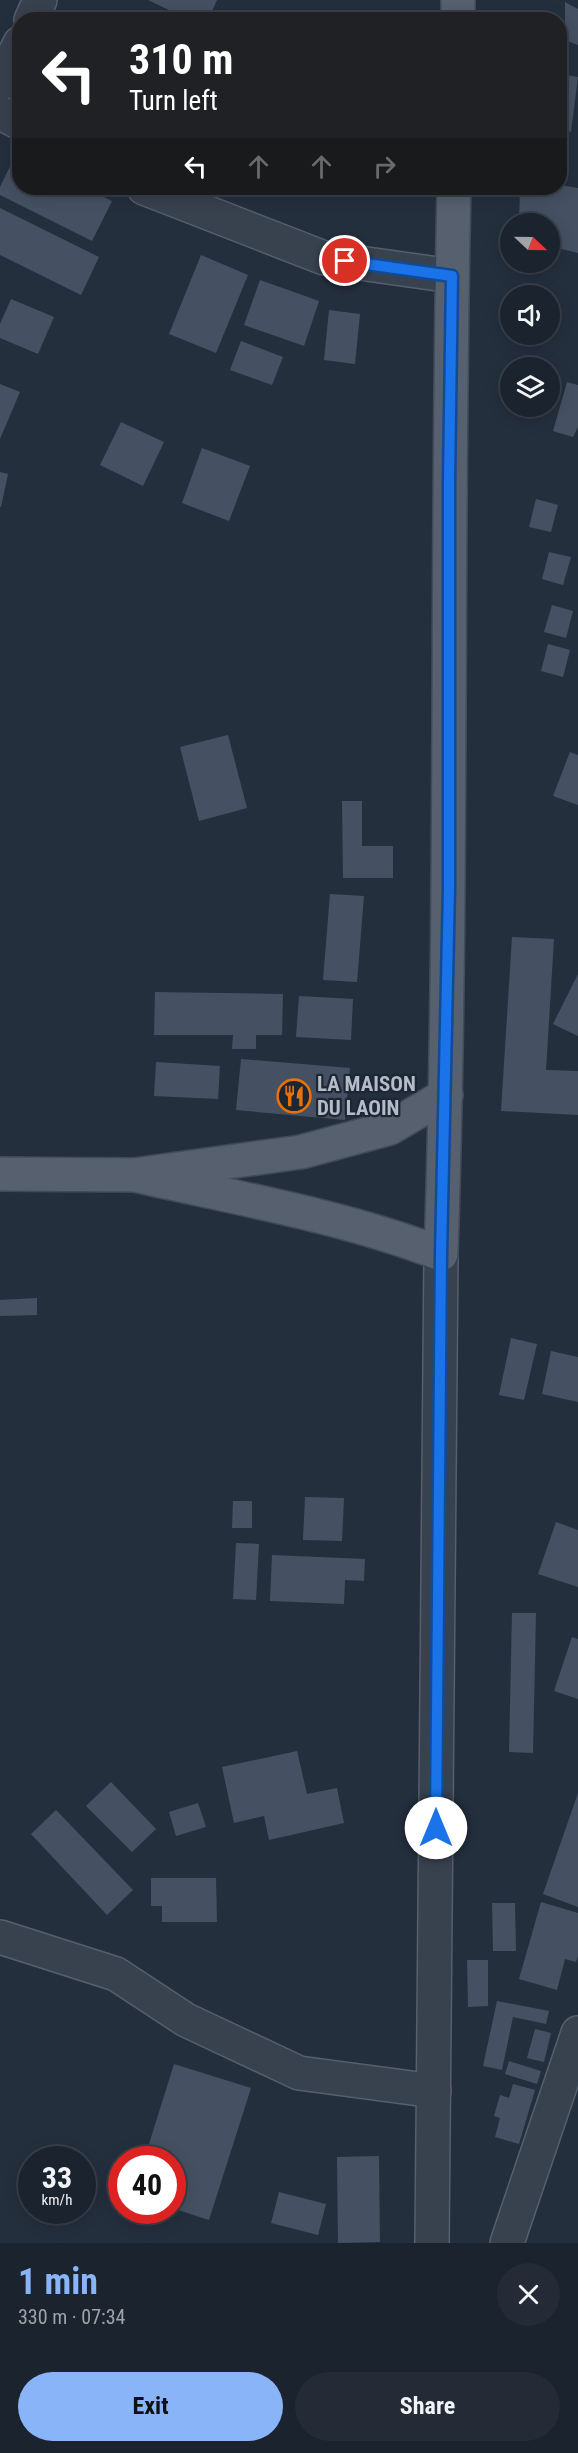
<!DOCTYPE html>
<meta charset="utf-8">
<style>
:root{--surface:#1b232e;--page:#242b36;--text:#f1f3f6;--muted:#a0a4aa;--line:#39404a;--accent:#8ab4f8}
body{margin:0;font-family:"Roboto Condensed",sans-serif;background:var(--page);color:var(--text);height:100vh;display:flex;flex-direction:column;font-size:22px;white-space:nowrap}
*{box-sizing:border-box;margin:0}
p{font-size:20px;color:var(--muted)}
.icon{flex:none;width:33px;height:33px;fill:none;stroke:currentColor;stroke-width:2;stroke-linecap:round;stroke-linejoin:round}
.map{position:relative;height:2243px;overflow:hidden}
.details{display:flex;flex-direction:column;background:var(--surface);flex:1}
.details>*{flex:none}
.banner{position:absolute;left:12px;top:12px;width:555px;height:183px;border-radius:24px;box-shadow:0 3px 15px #0003,0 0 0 2px var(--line);background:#202124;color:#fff;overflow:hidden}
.needle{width:39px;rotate:112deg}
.buttons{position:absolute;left:500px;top:213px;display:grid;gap:12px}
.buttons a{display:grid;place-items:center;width:60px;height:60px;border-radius:50%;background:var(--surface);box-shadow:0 3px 15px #0003,0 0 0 2px var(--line);font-size:30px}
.speed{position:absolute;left:18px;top:2146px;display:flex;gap:12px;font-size:30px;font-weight:700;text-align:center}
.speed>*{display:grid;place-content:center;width:78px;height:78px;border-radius:50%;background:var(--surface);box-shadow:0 3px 15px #0003,0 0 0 2px var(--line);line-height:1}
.speed small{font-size:15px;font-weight:400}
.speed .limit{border:9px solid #d22;background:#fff;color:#111}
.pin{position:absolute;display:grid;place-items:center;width:51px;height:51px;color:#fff;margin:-26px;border:3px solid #fff;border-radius:50%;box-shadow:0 2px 6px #0007}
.me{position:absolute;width:66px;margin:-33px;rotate:0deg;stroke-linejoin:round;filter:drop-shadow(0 0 4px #0008)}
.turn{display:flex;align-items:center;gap:21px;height:126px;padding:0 18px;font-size:27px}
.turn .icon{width:78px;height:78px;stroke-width:2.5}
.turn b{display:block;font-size:42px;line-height:51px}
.lanes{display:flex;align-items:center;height:57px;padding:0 18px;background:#0003;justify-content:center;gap:30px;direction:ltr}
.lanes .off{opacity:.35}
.round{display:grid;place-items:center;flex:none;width:63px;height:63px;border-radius:32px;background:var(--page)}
.summary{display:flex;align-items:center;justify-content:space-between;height:102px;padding:0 18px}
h1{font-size:36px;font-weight:700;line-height:45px;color:var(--accent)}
.primary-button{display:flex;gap:12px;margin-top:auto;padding:12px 18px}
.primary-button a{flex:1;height:69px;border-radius:36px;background:var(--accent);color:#111;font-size:24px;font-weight:700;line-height:69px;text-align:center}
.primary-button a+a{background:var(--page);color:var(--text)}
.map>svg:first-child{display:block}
.building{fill:#455162}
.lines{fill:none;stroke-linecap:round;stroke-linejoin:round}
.minor-casing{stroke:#565f6c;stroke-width:36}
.major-casing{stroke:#414a57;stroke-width:36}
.minor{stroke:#38414e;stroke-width:33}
.major{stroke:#56606e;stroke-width:33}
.route-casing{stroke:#114b97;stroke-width:15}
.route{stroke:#1a73e8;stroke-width:10}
.labels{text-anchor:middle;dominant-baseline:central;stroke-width:4.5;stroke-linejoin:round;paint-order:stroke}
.poi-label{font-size:21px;font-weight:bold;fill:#b4bcc9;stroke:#1d2633;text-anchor:start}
</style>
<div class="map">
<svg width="578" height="2243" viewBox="0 0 578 2243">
<rect width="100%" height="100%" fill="#242f3e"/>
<!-- building -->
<g class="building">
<path d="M148,0H217L208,20H190Z"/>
<path d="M565,2L578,9V45L565,40Z"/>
<path d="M560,74L578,77L571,132L560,130Z"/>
<path d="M16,154L20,156V188H85L112,201L92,241L0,195V187Z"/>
<path d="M560,185L578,188V253L549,246V224H519L520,188H560Z"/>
<path d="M0,208L99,257L81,295L0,255Z"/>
<path d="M201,255L248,275L216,353L169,334Z"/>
<path d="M260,280L319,301L304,346L244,325Z"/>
<path d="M11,299L54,317L38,354L0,338V324Z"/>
<path d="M329,310L360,314L355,364L324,360Z"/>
<path d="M241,341L283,357L272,385L230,370Z"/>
<path d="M567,382L578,385V427L573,437L553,431Z"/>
<path d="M0,384L20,392L0,439Z"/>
<path d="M121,422L164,442L143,486L100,465Z"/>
<path d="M202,448L250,466L229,521L182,503Z"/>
<path d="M0,472L8,474L1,507H0Z"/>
<path d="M536,499L558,505L551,532L529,527Z"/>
<path d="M549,552L571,557L563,585L542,579Z"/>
<path d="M552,605L573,611L566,638L544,632Z"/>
<path d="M548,644L570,650L563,677L541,671Z"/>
<path d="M228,735L247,808L199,821L180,747Z"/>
<path d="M570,752L578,755V805L553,796Z"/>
<path d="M342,801H362V846H393V878H343Z"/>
<path d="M330,894L364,896L357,982L323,980Z"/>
<path d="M512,937L554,939L546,1070L578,1071V1115L501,1111Z"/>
<path d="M578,974V1036L553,1024Z"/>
<path d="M155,992L283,994L282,1035H256V1049H232L233,1035H154Z"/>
<path d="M299,996L353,999L351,1040L296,1037Z"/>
<path d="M241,1059L350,1068L345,1120L236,1110Z"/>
<path d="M156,1062L220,1066L218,1099L154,1096Z"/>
<path d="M37,1298V1315L0,1316V1300Z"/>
<path d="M511,1338L537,1344L524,1400L499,1395Z"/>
<path d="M551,1351L578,1357V1402L542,1394Z"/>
<path d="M305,1497L344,1498L342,1541L303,1540Z"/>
<path d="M233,1501H252V1528H232Z"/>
<path d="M556,1522L578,1530V1587L538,1574Z"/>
<path d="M236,1543L259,1544L256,1600L233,1599Z"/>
<path d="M272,1555L365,1559L364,1581L345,1580L344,1604L270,1601Z"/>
<path d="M512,1613H536L533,1753L509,1752Z"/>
<path d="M572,1637L578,1639V1699L554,1691Z"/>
<path d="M297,1751L307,1794L337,1788L344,1823L269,1840L264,1816L234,1823L222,1767Z"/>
<path d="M111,1782L156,1829L132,1852L86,1806Z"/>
<path d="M578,1793V1907L543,1894Z"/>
<path d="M198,1803L206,1827L176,1836L169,1812Z"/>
<path d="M56,1810L133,1890L107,1915L31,1834Z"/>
<path d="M151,1878H216L217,1922H162V1906H151Z"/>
<path d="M541,1902L578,1913V1956L576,1962L565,1959L557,1990L519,1979Z"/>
<path d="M492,1903H515L516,1951H493Z"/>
<path d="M467,1960H488V2006L468,2007Z"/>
<path d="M497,2001L549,2011L546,2024L513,2017L502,2070L483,2066Z"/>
<path d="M535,2029L551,2033L544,2062L527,2058Z"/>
<path d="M509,2061L541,2071L537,2084L505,2074Z"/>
<path d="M174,2064L251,2088L209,2220L172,2208V2160H144Z"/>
<path d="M513,2084L535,2090L519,2144L495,2137L500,2118L494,2116L500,2095L509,2098Z"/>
<path d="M379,2156L380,2242L338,2243L337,2157Z"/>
<path d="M279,2192L326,2204L318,2235L271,2223Z"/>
</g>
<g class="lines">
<defs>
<g id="minor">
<path d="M31,20L40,0"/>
<path d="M0,84L20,43"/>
<path d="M0,113L20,123"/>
<path d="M144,188L324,258L452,276"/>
<path d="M0,1937L116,1974L186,2020L299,2073L434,2091"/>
<path d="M432,2243L441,1254"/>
<path d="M507,2243L578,2033"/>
</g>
<g id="major">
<path d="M458,20V0"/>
<path d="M0,1174L134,1175L301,1152L390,1128L446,1095"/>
<path d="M134,1175C236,1198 343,1216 441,1254C453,898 446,543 454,188"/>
</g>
</defs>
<!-- minor casing -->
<use href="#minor" class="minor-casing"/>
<!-- major casing -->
<use href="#major" class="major-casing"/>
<!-- minor -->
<use href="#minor" class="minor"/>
<!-- major -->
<use href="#major" class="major"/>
</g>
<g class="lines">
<defs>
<path id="route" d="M345,261L452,276L449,480V888L441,1254L436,1828"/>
</defs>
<!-- route casing -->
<use href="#route" class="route-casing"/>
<!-- route -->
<use href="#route" class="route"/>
</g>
<!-- icons -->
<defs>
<symbol id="restaurant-ring" viewBox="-11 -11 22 22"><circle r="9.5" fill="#1d2633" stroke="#e8710a" stroke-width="1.5"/><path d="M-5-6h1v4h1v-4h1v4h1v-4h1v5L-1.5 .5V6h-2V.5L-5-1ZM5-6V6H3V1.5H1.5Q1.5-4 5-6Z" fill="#e8710a"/></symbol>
</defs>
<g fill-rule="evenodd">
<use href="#restaurant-ring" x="275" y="1077" width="38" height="38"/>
</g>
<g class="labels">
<!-- poi labels -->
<g class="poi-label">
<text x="317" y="1084">LA MAISON<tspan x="317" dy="24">DU LAOIN</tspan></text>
</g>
</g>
</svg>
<div class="buttons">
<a><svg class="needle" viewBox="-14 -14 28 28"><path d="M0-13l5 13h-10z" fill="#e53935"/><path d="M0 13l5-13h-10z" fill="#a0a4aa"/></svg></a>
<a><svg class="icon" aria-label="sound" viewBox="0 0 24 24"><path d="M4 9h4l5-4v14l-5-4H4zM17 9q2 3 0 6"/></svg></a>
<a><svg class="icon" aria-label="layers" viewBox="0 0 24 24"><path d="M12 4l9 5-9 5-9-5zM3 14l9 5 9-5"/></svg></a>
</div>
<div class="speed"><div>33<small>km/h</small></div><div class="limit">40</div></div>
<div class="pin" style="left:345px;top:261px;background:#d93025"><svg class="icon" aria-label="arrive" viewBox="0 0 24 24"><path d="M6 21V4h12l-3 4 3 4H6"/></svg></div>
<svg class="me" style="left:436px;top:1828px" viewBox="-20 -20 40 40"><circle r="19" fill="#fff"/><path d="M0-13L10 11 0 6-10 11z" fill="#1a73e8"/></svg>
<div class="banner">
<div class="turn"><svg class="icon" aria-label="left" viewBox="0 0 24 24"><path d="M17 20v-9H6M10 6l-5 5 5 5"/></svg><div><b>310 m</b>Turn left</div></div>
<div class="lanes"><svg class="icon" aria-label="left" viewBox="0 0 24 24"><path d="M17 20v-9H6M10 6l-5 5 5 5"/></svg><svg class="icon off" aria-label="ahead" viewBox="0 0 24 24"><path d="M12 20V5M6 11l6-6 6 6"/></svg><svg class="icon off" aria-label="ahead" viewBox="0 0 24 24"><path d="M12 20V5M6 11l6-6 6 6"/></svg><svg class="icon off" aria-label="right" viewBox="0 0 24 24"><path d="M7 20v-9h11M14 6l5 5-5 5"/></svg></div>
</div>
</div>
<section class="details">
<div class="summary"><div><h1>1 min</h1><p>330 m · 07:34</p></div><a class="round"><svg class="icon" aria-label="close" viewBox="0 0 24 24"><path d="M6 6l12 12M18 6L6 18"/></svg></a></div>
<div class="primary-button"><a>Exit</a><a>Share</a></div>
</section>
